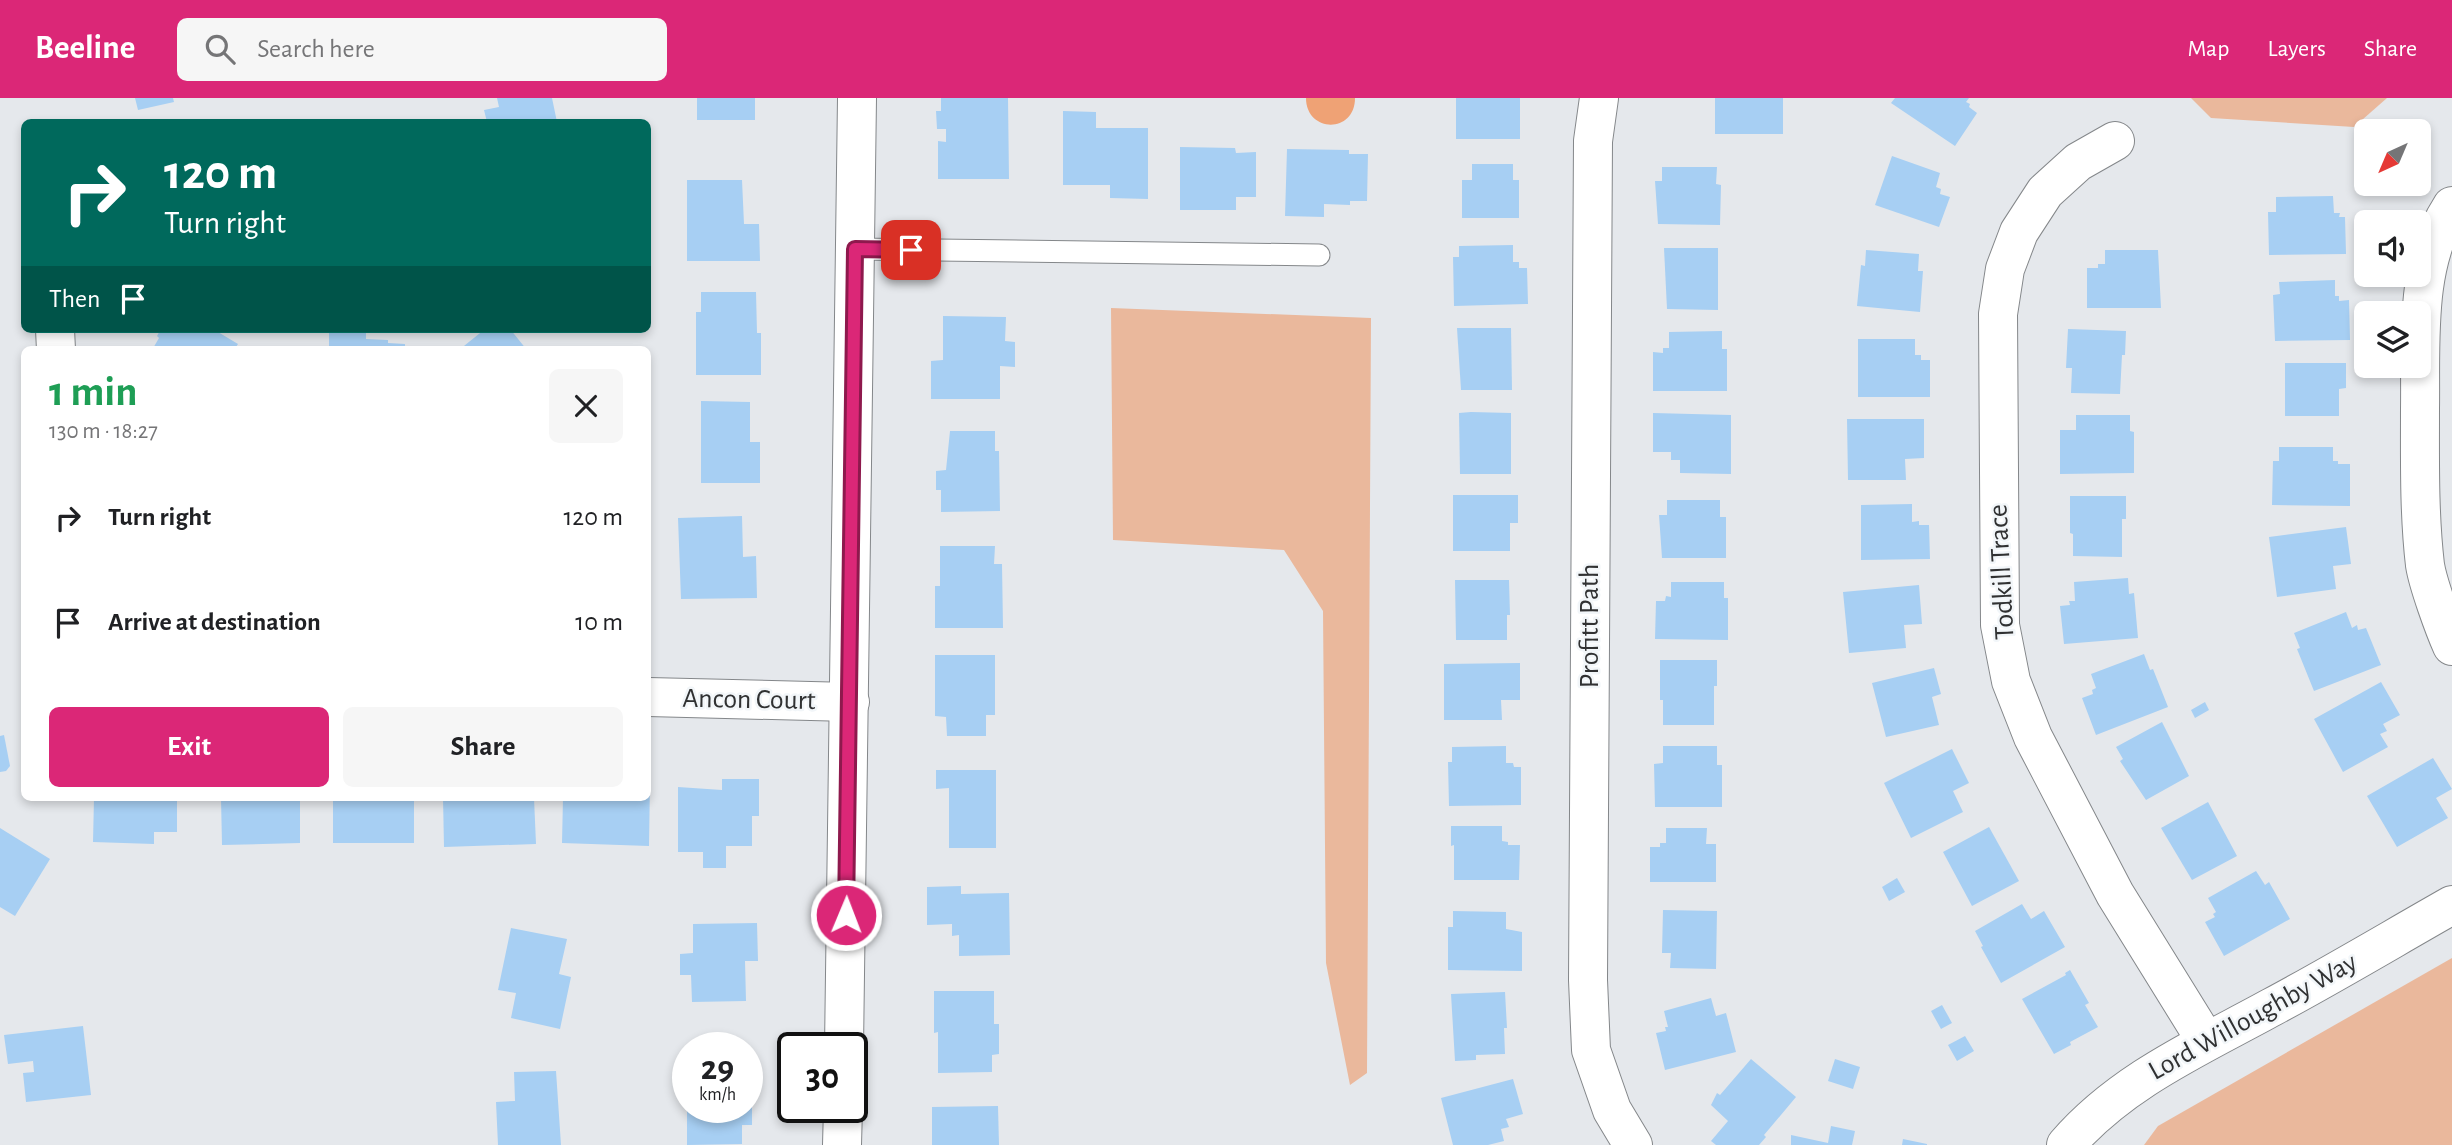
<!DOCTYPE html>
<meta charset="utf-8">
<style>
:root{--surface:#fff;--page:#f6f6f6;--text:#202124;--muted:#757577;--accent:#db2777}
body{margin:0;font-family:"Alegreya Sans",sans-serif;background:var(--page);color:var(--text);height:100vh;display:flex;flex-direction:column;font-size:26px;white-space:nowrap}
*{box-sizing:border-box;margin:0}
p{font-size:23px;color:var(--muted)}
.icon{flex:none;width:38px;height:38px;fill:none;stroke:currentColor;stroke-width:2;stroke-linecap:round;stroke-linejoin:round}
.map{position:relative;flex:1;overflow:hidden}
.panel{position:absolute;left:21px;top:248px;width:630px;height:455px;display:flex;flex-direction:column;background:var(--surface);border-radius:10px;box-shadow:0 4px 10px #0003}
.panel>*{flex:none}
.guide{position:absolute;left:21px;top:21px;width:630px;height:214px;border-radius:10px;box-shadow:0 4px 10px #0003;background:#00695c;color:#fff;overflow:hidden}
.needle{width:46px;rotate:224deg}
.buttons{position:absolute;left:2354px;top:21px;display:grid;gap:14px}
.buttons a{display:grid;place-items:center;width:77px;height:77px;border-radius:10px;background:var(--surface);box-shadow:0 4px 10px #0003;font-size:35px}
.speed{position:absolute;left:672px;top:934px;display:flex;gap:14px;font-size:35px;font-weight:700;text-align:center}
.speed>*{display:grid;place-content:center;width:91px;height:91px;border-radius:50%;background:var(--surface);box-shadow:0 4px 10px #0003;line-height:1}
.speed small{font-size:18px;font-weight:400}
.speed .limit{border:4px solid #111;border-radius:10px;background:#fff;color:#111}
.pin{position:absolute;display:grid;place-items:center;width:60px;height:60px;color:#fff;margin:-30px;border-radius:14px;box-shadow:0 4px 10px #0006}
.me{position:absolute;width:77px;margin:-38px;rotate:1deg;stroke-linejoin:round;filter:drop-shadow(0 0 5px #0008)}
.turn{display:flex;align-items:center;gap:24px;height:147px;padding:0 28px;font-size:32px}
.turn .icon{width:91px;height:91px;stroke-width:2.5}
.turn b{display:block;font-size:49px;line-height:60px}
.then{display:flex;align-items:center;height:66px;padding:0 28px;background:#0003;gap:14px;font-size:26px}
.round{display:grid;place-items:center;flex:none;width:74px;height:74px;border-radius:10px;background:var(--page)}
.overview{display:flex;align-items:center;justify-content:space-between;height:119px;padding:0 28px}
h1{font-size:42px;font-weight:700;line-height:52px;color:#1e9e55}
.primary-button{display:flex;gap:14px;margin-top:auto;padding:14px 28px}
.primary-button a{flex:1;height:80px;border-radius:10px;background:var(--accent);color:#fff;font-size:28px;font-weight:700;line-height:80px;text-align:center}
.primary-button a+a{background:var(--page);color:var(--text)}
ul{padding:0;list-style:none}
li{display:flex;align-items:center;gap:21px;height:105px;padding:0 28px}
li div{flex:1}
li b{display:block;font-size:26px}
li em{font-style:normal}
header{display:flex;align-items:center;gap:42px;box-sizing:border-box;height:98px;padding:0 35px;background:var(--accent);color:#fff}
header strong{font-size:33px}
nav{display:flex;gap:38px;margin-inline-start:auto;font-size:24px}
.search{width:490px;height:63px;background:var(--page);display:flex;align-items:center;gap:18px;box-sizing:border-box;padding:0 24px;border-radius:10px;color:var(--muted);font-size:26px}
.map>svg:first-child{display:block}
.green{fill:#eab89c}
.water{fill:#efa275}
.building{fill:#a7cff3}
.lines{fill:none;stroke-linecap:round;stroke-linejoin:round}
.lane-casing{stroke:#84878a;stroke-width:23}
.street-casing{stroke:#84878a;stroke-width:40}
.lane{stroke:#fff;stroke-width:21}
.street{stroke:#fff;stroke-width:38}
.route-casing{stroke:#8e194d;stroke-width:18}
.route{stroke:#db2777;stroke-width:12}
.labels{text-anchor:middle;dominant-baseline:central;stroke-width:5;stroke-linejoin:round;paint-order:stroke}
.street-label{font-size:28px;fill:#303132;stroke:#f2f6f9}
</style>
<header>
<strong>Beeline</strong>
<div class="search"><svg class="icon" aria-label="search" viewBox="0 0 24 24"><circle cx="10" cy="10" r="6"/><path d="M15 15l6 6"/></svg>Search here</div>
<nav><a>Map</a><a>Layers</a><a>Share</a></nav>
</header>
<div class="map">
<svg width="2452" height="1047" viewBox="0 0 2452 1047">
<rect width="100%" height="100%" fill="#e5e8ec"/>
<!-- green -->
<g class="green">
<path d="M2191,0H2387L2354,29L2211,20Z"/>
<path d="M1111,210L1371,220L1367,975L1350,987L1326,865L1323,513L1284,452L1113,442Z"/>
<path d="M2452,860V1047H2144L2158,1028Z"/>
</g>
<!-- water -->
<path class="water" d="M1306,0H1355C1355,36 1306,35 1306,0Z"/>
<!-- building -->
<g class="building">
<path d="M135,0H173L174,4L138,12Z"/>
<path d="M497,0H552L557,24H487L484,12L499,9Z"/>
<rect x="697" y="0" width="58" height="22"/>
<path d="M941,0H1008L1009,81H938V43L946,44V31H937L936,13H941Z"/>
<rect x="1456" y="0" width="64" height="41"/>
<rect x="1715" y="0" width="68" height="36"/>
<path d="M1895,0H1969L1966,4L1970,6L1969,9L1977,15L1955,48L1891,5Z"/>
<path d="M1063,13L1096,14V30H1148V101L1110,100V87H1063Z"/>
<path d="M1180,49L1235,50L1236,55L1256,54V99H1236V112H1180Z"/>
<path d="M1287,51L1349,52V56H1368L1367,103H1350V107L1324,106V119L1285,118Z"/>
<path d="M1892,58L1940,75L1936,89L1941,91L1940,96L1950,99L1939,129L1875,107Z"/>
<path d="M1472,66H1513V82H1519V120H1462V82H1472Z"/>
<path d="M1662,69H1717L1716,86L1721,87L1720,127L1658,126L1655,83H1662Z"/>
<path d="M687,82H742L744,126H759L760,163H687Z"/>
<path d="M2333,98L2334,115H2340L2339,119H2345L2346,156L2269,157L2268,114H2276V99Z"/>
<path d="M1513,147V164H1519V170H1527L1528,206L1454,208L1453,159H1459V148Z"/>
<path d="M1664,150H1718V212L1667,211Z"/>
<path d="M1866,152L1919,156L1918,173H1923L1920,214L1857,208L1861,167L1865,168Z"/>
<path d="M2105,152H2158L2161,210H2087V170H2098V166H2105Z"/>
<path d="M2335,182V198H2339V203L2349,202L2350,242L2275,243L2273,197L2280,196L2279,184Z"/>
<path d="M701,194H756L757,235H761V277H696V214H701Z"/>
<path d="M943,218L1006,219L1005,243L1015,244V269L1000,268V301H931V263L943,262Z"/>
<path d="M1457,230H1511L1512,292H1461Z"/>
<path d="M161,231H220L218,234L238,246L234,252H152L159,240L157,238Z"/>
<path d="M485,231H510L527,252H459Z"/>
<path d="M2068,231L2126,233L2125,257H2122L2120,296L2071,295L2072,270H2066Z"/>
<path d="M329,232L366,233V241L388,242V245L405,246V252H329Z"/>
<path d="M1722,233V251H1727V293H1653V254L1663,255V250H1669V234Z"/>
<path d="M1858,241H1915V257H1921V262H1930V299H1858Z"/>
<path d="M2285,265H2346V290L2339,291V318H2285Z"/>
<path d="M701,303L750,304V344H760V385H701Z"/>
<path d="M1471,314L1511,315V376H1460L1459,315Z"/>
<path d="M1653,315L1731,317V376L1680,375V362H1671V354H1653Z"/>
<path d="M2076,317H2130V333L2134,334V375L2060,376V332H2076Z"/>
<path d="M1847,321H1924V360L1905,361L1906,382H1848Z"/>
<path d="M950,333H995V353H999L1000,413L941,414V392H936V373L946,372Z"/>
<path d="M2279,349H2333V363H2338V366H2350V408L2272,407L2273,363H2279Z"/>
<path d="M1453,397H1518V425H1510V453H1453Z"/>
<path d="M2070,398H2126V421H2122V459L2073,458V436L2070,435Z"/>
<path d="M1667,402H1720V419H1726V460H1662L1659,417H1667Z"/>
<path d="M1912,406V424L1919,423V427H1929L1930,461L1861,462V407Z"/>
<path d="M742,418L743,459L756,458L757,500L681,501L678,420Z"/>
<path d="M2346,429L2351,466L2333,468L2336,491L2277,499L2269,439Z"/>
<path d="M940,448H995L994,466H1002L1003,530H935V488H940Z"/>
<path d="M2128,480L2129,496L2134,495L2138,540L2064,546L2060,508L2070,507L2069,503H2075L2074,484Z"/>
<path d="M1455,482H1509L1510,517H1507V542H1456Z"/>
<path d="M1671,484H1724V500H1728V542L1655,541L1656,503H1665L1666,498L1671,499Z"/>
<path d="M1919,487L1922,526L1904,527L1906,550L1849,555L1843,494Z"/>
<path d="M2346,514L2352,530L2357,527L2358,532L2366,530L2381,567L2314,593L2297,551L2300,550L2294,535Z"/>
<path d="M2144,556L2150,572L2153,571L2168,609L2096,637L2082,600L2093,596L2092,592L2096,590L2091,576Z"/>
<path d="M935,557H995V617H986V638H947L946,619L935,618Z"/>
<path d="M1660,562H1717V588H1714V627H1663V602H1660Z"/>
<path d="M1520,565V602H1501L1502,622H1444V566Z"/>
<path d="M1934,570L1941,596L1932,599L1939,627L1886,639L1872,585Z"/>
<path d="M2381,584L2400,617L2383,626L2387,633L2380,636L2388,649L2343,674L2314,621Z"/>
<path d="M2205,604L2209,612L2195,620L2191,612Z"/>
<path d="M2162,624L2189,678L2146,702L2120,663L2123,661L2116,649Z"/>
<path d="M4,637L10,668L6,673L0,674V638Z"/>
<path d="M1506,648V665H1513L1514,669H1521V707L1449,708L1448,664H1452V649Z"/>
<path d="M1663,648H1717V667H1722V709H1655L1654,666L1663,665Z"/>
<path d="M1952,651L1969,685L1953,693L1963,714L1911,740L1884,685Z"/>
<path d="M2433,660L2452,691L2436,700L2448,720L2397,749L2367,698Z"/>
<path d="M936,672H996V750H949V690L936,691Z"/>
<path d="M722,681H759V718H752V748H726V770H703V754H678V689L722,692Z"/>
<path d="M648,684H650L649,748L562,745L563,700H648Z"/>
<path d="M94,700H177V734H154V746L93,744Z"/>
<path d="M221,700H300V745L222,747Z"/>
<rect x="333" y="700" width="81" height="45"/>
<path d="M443,700H534L536,746L444,749Z"/>
<path d="M2208,704L2237,758L2192,782L2161,730Z"/>
<path d="M1451,728H1502V743L1508,744V747H1520L1519,782H1454V747L1451,748Z"/>
<path d="M1989,729L2019,783L1972,808L1943,754Z"/>
<path d="M0,730L50,761L15,818L0,809Z"/>
<path d="M1666,730H1707L1706,746H1716V784H1650V749H1660V745H1666Z"/>
<path d="M2256,773L2265,787L2269,784L2290,821L2224,858L2205,824L2215,819L2213,816L2216,814L2208,800Z"/>
<path d="M1897,780L1905,794L1889,803L1882,789Z"/>
<path d="M961,788V796L1009,795L1010,857L959,858V837L952,838V826L927,827V789Z"/>
<path d="M2022,806L2031,821L2044,813L2065,849L2001,885L1981,849L1983,848L1975,833Z"/>
<path d="M1663,812L1717,813L1716,871L1670,870L1671,855H1662Z"/>
<path d="M1453,813L1506,814V831L1522,834V873L1448,872V829H1453Z"/>
<path d="M757,825L758,863H745L746,903L692,904L691,877H680V856L693,855V826Z"/>
<path d="M511,830L567,841L559,876L571,879L560,931L511,920L516,895L498,892Z"/>
<path d="M2070,872L2089,905L2085,907L2098,929L2070,944L2071,947L2054,956L2022,901L2066,877L2065,875Z"/>
<path d="M934,893H994V926H999V956L992,957V974L938,975V934L934,935Z"/>
<path d="M1505,894L1507,930H1504L1505,956L1476,957V962L1455,963L1451,896Z"/>
<path d="M1711,900L1716,918L1726,915L1736,954L1665,972L1656,935L1666,933L1665,929H1668L1664,913Z"/>
<path d="M1942,907L1952,925L1941,931L1931,913Z"/>
<path d="M83,928L91,997L26,1004L23,975L34,974L33,963L8,966L4,937Z"/>
<path d="M1965,938L1974,953L1957,963L1948,947Z"/>
<path d="M1751,961L1796,999L1764,1037L1766,1039L1759,1047H1716L1711,1043L1728,1023L1711,1007L1717,995L1720,997Z"/>
<path d="M1835,961L1860,969L1853,991L1828,983Z"/>
<path d="M556,973L561,1047H498L496,1004L515,1003L514,974Z"/>
<path d="M1513,981L1523,1016L1506,1021L1509,1029L1501,1031L1504,1043L1488,1047H1453L1441,1000Z"/>
<path d="M747,987H752V1027H742V1046L687,1047V1010H747Z"/>
<path d="M998,1008L999,1047H932V1009Z"/>
<path d="M1831,1028L1855,1033L1852,1047H1791V1037L1828,1045Z"/>
<path d="M1903,1041L1927,1046V1047H1902Z"/>
</g>
<g class="lines">
<defs>
<path id="lane" d="M855,151L1319,157"/>
<g id="street">
<path d="M1599,0L1593,43L1588,882L1591,952L1612,1012L1633,1047"/>
<path d="M2115,43L2078,64L2045,94L2019,134L2005,171L1998,216L2000,527L2011,583L2033,639L2115,796L2206,943"/>
<path d="M2452,108C2414,166 2421,244 2420,311C2420,363 2419,416 2425,467C2428,486 2444,530 2452,548"/>
<path d="M55,231L56,252"/>
<path d="M648,599L850,604"/>
<path d="M844,950L857,0"/>
<path d="M842,1047L843,1010"/>
<path d="M2066,1047C2121,983 2199,949 2272,909C2332,877 2392,841 2452,807"/>
</g>
</defs>
<!-- lane casing -->
<use href="#lane" class="lane-casing"/>
<!-- street casing -->
<use href="#street" class="street-casing"/>
<!-- lane -->
<use href="#lane" class="lane"/>
<!-- street -->
<use href="#street" class="street"/>
</g>
<g class="lines">
<defs>
<path id="route" d="M846,817L855,151L911,152"/>
</defs>
<!-- route casing -->
<use href="#route" class="route-casing"/>
<!-- route -->
<use href="#route" class="route"/>
</g>
<g class="labels">
<!-- street labels -->
<g class="street-label">
<text transform="translate(2002 474) rotate(-93)">Todkill Trace</text>
<text transform="translate(1590 528) rotate(-90)">Profitt Path</text>
<text transform="translate(749 602) rotate(1)">Ancon Court</text>
<text transform="translate(2253 919) rotate(-29)">Lord Willoughby Way</text>
</g>
</g>
</svg>
<div class="buttons">
<a><svg class="needle" viewBox="-14 -14 28 28"><path d="M0-13l5 13h-10z" fill="#e53935"/><path d="M0 13l5-13h-10z" fill="#757577"/></svg></a>
<a><svg class="icon" aria-label="sound" viewBox="0 0 24 24"><path d="M4 9h4l5-4v14l-5-4H4zM17 9q2 3 0 6"/></svg></a>
<a><svg class="icon" aria-label="layers" viewBox="0 0 24 24"><path d="M12 4l9 5-9 5-9-5zM3 14l9 5 9-5"/></svg></a>
</div>
<div class="speed"><div>29<small>km/h</small></div><div class="limit">30</div></div>
<div class="pin" style="left:911px;top:152px;background:#d93025"><svg class="icon" aria-label="arrive" viewBox="0 0 24 24"><path d="M6 21V4h12l-3 4 3 4H6"/></svg></div>
<svg class="me" style="left:846px;top:817px" viewBox="-20 -20 40 40"><circle r="17" fill="#db2777" stroke="#fff" stroke-width="3"/><path d="M0-11L8 9 0 5-8 9z" fill="#fff"/></svg>
<div class="guide">
<div class="turn"><svg class="icon" aria-label="right" viewBox="0 0 24 24"><path d="M7 20v-9h11M14 6l5 5-5 5"/></svg><div><b>120 m</b>Turn right</div></div>
<div class="then">Then<svg class="icon" aria-label="arrive" viewBox="0 0 24 24"><path d="M6 21V4h12l-3 4 3 4H6"/></svg></div>
</div>
<section class="panel">
<div class="overview"><div><h1>1 min</h1><p>130 m · 18:27</p></div><a class="round"><svg class="icon" aria-label="close" viewBox="0 0 24 24"><path d="M6 6l12 12M18 6L6 18"/></svg></a></div>
<ul>
<li><svg class="icon" aria-label="right" viewBox="0 0 24 24"><path d="M7 20v-9h11M14 6l5 5-5 5"/></svg><div><b>Turn right</b></div><em>120 m</em></li>
<li><svg class="icon" aria-label="arrive" viewBox="0 0 24 24"><path d="M6 21V4h12l-3 4 3 4H6"/></svg><div><b>Arrive at destination</b></div><em>10 m</em></li>
</ul>
<div class="primary-button"><a>Exit</a><a>Share</a></div>
</section>
</div>
